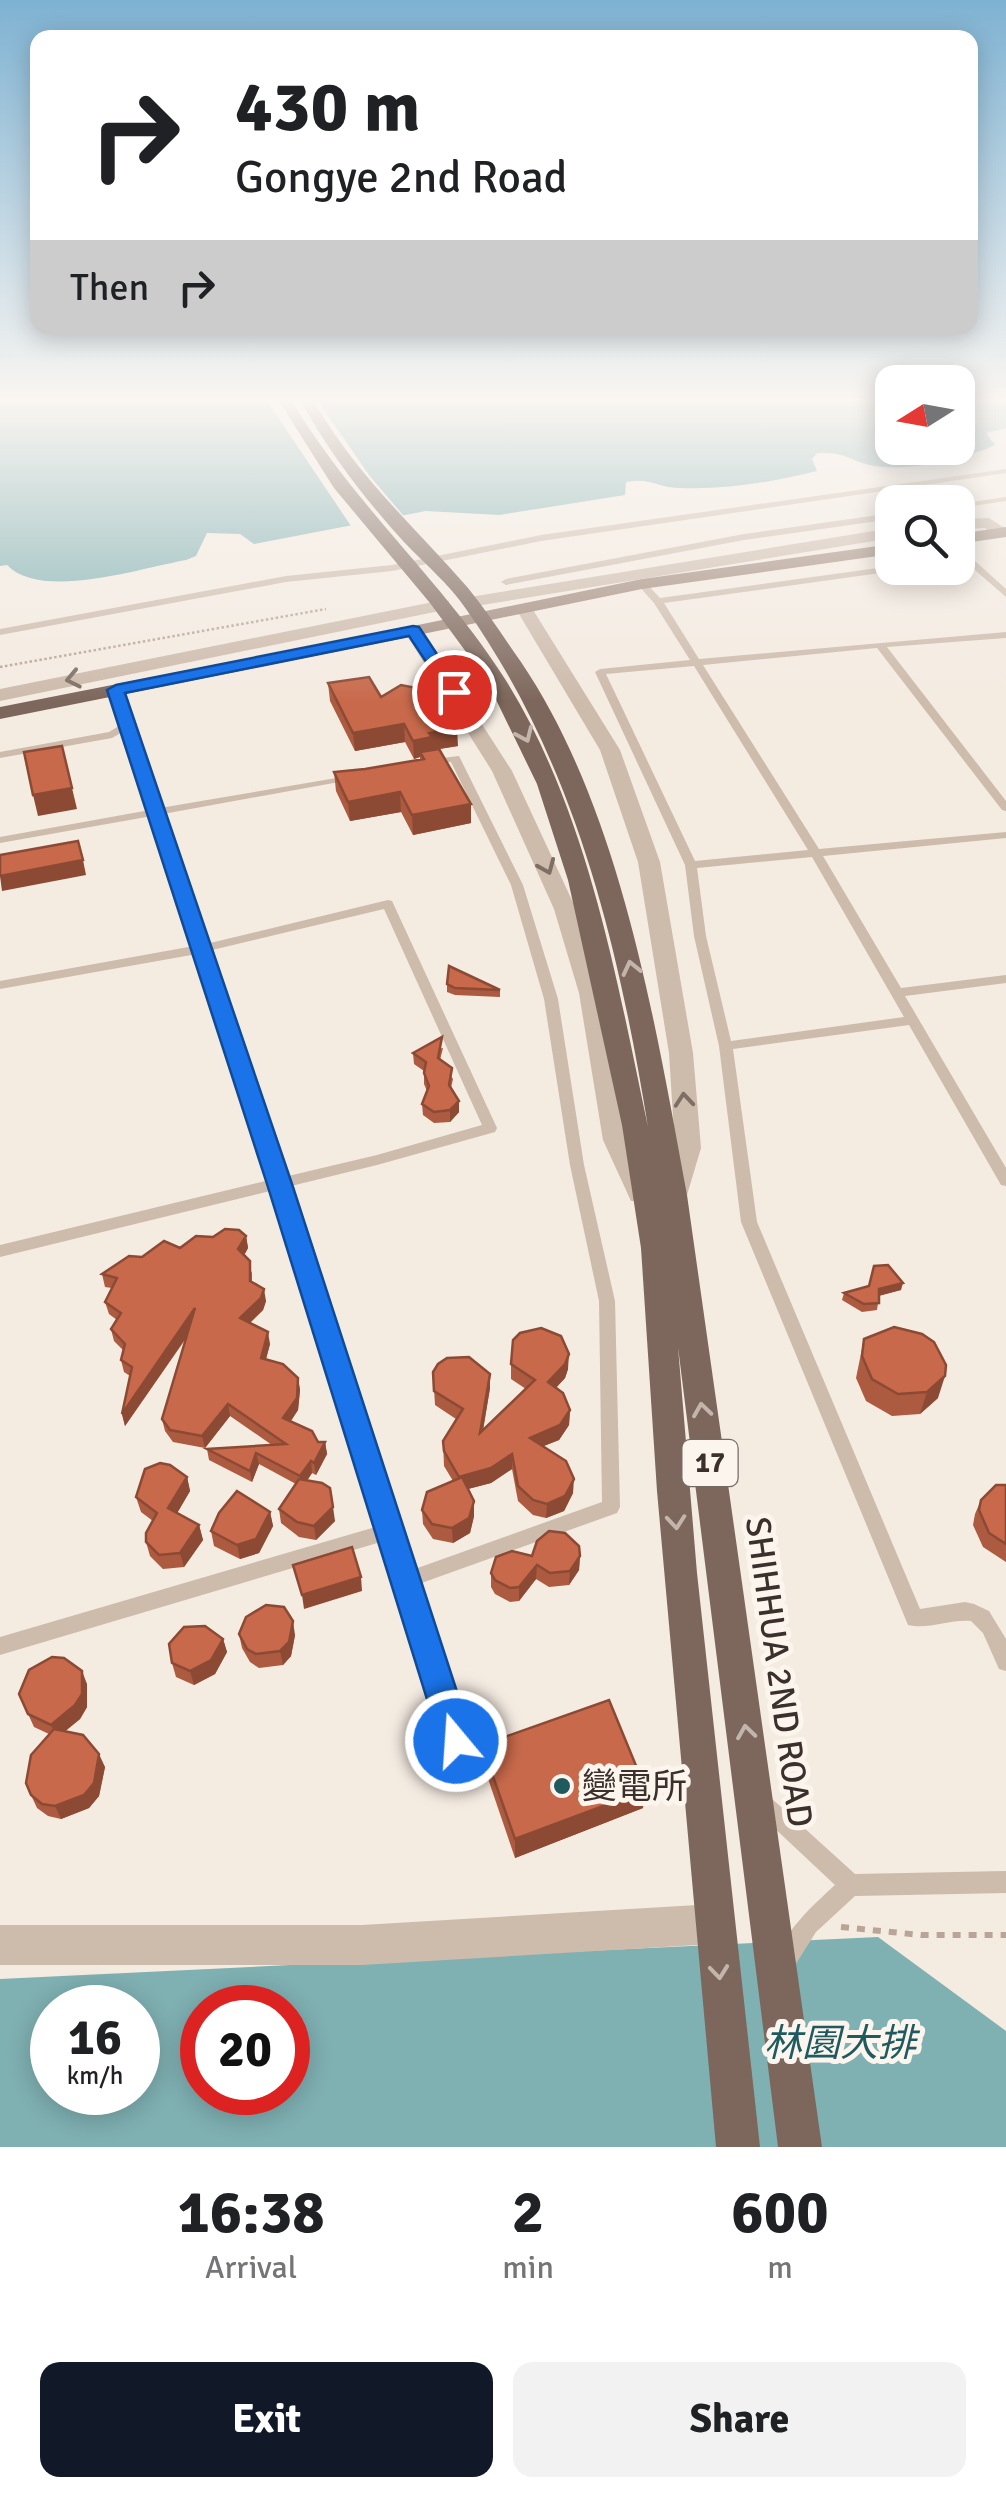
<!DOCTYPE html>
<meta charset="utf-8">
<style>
:root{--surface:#fff;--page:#f2f2f2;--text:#202124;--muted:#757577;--accent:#111827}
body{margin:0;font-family:Signika,"Noto Sans TC",sans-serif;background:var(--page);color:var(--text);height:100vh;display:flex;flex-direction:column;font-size:38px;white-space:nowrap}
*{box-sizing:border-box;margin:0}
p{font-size:32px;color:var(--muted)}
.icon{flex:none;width:55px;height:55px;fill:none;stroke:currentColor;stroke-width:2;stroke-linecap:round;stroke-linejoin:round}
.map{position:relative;height:2147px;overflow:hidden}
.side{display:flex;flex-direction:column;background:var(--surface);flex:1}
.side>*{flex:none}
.guide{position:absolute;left:30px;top:30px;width:948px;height:305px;border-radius:20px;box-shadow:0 5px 25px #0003;background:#fff;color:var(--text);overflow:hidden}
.needle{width:65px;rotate:259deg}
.tools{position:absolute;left:875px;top:365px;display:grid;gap:20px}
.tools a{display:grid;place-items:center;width:100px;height:100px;border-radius:20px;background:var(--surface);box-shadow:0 5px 25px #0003;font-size:50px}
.speed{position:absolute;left:30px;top:1985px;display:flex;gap:20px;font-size:50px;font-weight:700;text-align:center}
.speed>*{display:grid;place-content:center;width:130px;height:130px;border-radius:50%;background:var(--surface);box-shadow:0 5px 25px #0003;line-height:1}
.speed small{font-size:25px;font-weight:400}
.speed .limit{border:15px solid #d22;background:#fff;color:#111}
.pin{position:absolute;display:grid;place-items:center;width:85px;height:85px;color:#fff;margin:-42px;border:5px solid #fff;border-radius:50%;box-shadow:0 2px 10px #0007}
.me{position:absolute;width:110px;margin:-55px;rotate:342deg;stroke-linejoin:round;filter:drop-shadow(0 0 8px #0008)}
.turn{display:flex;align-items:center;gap:35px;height:210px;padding:0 40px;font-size:45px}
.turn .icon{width:130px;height:130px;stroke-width:2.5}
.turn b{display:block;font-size:70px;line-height:85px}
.then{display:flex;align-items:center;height:95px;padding:0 40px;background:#0003;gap:20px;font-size:38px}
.eta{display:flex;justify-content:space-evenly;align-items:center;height:170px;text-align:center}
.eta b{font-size:60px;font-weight:800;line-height:70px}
.cta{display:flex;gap:20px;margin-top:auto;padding:20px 40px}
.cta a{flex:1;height:115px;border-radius:20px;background:var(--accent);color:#fff;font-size:40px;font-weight:800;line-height:115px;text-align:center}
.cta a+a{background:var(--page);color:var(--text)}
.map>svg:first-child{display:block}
.water{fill:#7fb0b2;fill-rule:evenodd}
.pier{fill:#f4ebe1}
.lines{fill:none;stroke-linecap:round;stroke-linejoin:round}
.path-far1{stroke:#b9a596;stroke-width:2.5;stroke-dasharray:2.5 2.5;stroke-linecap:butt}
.path{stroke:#b9a596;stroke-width:6;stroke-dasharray:8 8;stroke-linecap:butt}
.lane{fill:#cdbbac;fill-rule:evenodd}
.street{fill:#cdbbac;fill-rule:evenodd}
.secondary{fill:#a18a7d;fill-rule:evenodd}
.primary{fill:#7d675c;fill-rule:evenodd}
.wall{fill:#ac5a40}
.shaded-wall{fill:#8c4a34}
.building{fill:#c8694b;stroke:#8c4a34;stroke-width:2.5}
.oneway{stroke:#7d6f65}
.oneway2{stroke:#c2b5ac}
.route{fill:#1a73e8;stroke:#114b97;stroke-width:2.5}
.poi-dot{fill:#1f5a5e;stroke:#fbf5ee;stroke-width:4}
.labels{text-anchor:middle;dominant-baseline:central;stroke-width:10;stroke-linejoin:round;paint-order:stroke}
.shield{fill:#fbf5ee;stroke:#756b66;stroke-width:2.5}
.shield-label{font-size:28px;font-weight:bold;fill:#3b302b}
.near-street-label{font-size:35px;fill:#3b302b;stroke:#fbf5ee}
.near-poi-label{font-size:35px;fill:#3b302b;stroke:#fbf5ee;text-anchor:start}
.near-water-label{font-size:38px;font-style:italic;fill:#1f5a5e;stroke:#fbf5ee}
</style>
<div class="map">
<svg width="1006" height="2147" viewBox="0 0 1006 2147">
<rect width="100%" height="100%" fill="#f4ebe1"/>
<!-- water -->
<g class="water">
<path d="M0,401H892V448H958V401H1006V428L986,433L995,445C966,459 902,473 870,465C846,459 846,452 817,453L812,459L817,471C772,482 726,490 680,488C658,488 651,477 626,482L625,495L499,515L426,511L254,544L240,534L207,533L196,556L186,560C141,568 41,601 7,565L0,566Z"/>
<path d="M878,1937L1006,2031V2147H0V1979ZM52,2008H138V2092H52ZM202,2008H288V2092H202Z"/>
</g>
<!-- pier -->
<path class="pier" d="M267,401H318L369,475L408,521L353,529Z"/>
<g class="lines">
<!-- path-far1 -->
<path class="path-far1" d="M0,667L326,609"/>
<!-- path -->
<path class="path" d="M841,1927L921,1935H1006"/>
<!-- lane -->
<g class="lane">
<path d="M1006,469V473L541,541L392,571L286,582L0,635V629L286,576L392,565L541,535Z"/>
<path d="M1006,497V501L958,508V504Z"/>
<path d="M892,513V519L744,540L506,585L501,582L506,579L744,534Z"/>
<path d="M958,554L974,560L1006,589V597L968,564L958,560Z"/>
<path d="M892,566V568H899L895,571L664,603L699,659L1006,632V638L887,647L1006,801V811L1002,810L877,648L703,665L819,849L1006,832V838L823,856L901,988L1006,975V983L905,996L1006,1168V1186L1001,1185L909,1025L733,1049L757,1222L920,1609L965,1602L974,1604L989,1611L1006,1639V1671L999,1669L983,1633L971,1621C950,1619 928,1630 908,1625L741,1222L719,1046L694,936L685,865L595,672L600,669L690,660L654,603L637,584L639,582H645L660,598ZM694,666L808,850L695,861L606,674ZM812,857L904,1017L731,1041L706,936L697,868Z"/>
<path d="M116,687L121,690L160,808L354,775V779L350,780L163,814L206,944L388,900L392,901L497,1128L495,1132L377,1165L287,1187L412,1570L602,1502L599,1301L570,1165L544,999L511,885L451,762L430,765L425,762L426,760L459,756L523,885L558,999L584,1165L615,1301L620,1507L617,1513L416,1585L467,1741L464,1748L457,1751L450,1748L447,1741L395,1581L384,1541L0,1655V1637L379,1526L274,1190L0,1257V1245L270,1180L197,954L0,989V981L194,946L152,816L0,843V837L150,810L124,731L112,738L0,758V752L109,732L122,724L111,690ZM384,909L482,1125L377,1155L284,1177L208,951Z"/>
<path d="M763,1794L770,1797L855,1874L1006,1871V1893L855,1896L816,1932L792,1970L784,1973L776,1970L773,1962C786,1930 810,1908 835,1885L756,1811L753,1804L756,1797Z"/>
</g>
<!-- street -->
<g class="street">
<path d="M989,518L1006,529V536H995L985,528L958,529V519Z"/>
<path d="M892,528V538L470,607L462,602L470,597Z"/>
<path d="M443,600L449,601V609L0,701V689Z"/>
<path d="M518,605H530L620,750L660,862L693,1053L701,1148L687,1195L683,1202H663L659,1195L675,1148L669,1053L638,862L600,750L516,609Z"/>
<path d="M413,626L422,631L512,771L576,909L603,993L629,1140L655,1194L651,1201H631L603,1140L579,993L554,909L492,771L404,631Z"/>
<path d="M714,1904L728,1910L734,1924L728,1938L714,1944L362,1965H0V1925H362Z"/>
</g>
<!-- secondary -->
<g class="secondary">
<path d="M1006,527V537L958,544V534Z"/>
<path d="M892,544V554L642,589L413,636L404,631L413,626L642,579Z"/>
</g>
<!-- primary -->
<g class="primary">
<path d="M279,401H292C352,503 442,580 505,679C588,812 616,976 648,1127C618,943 575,763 466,609C449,584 425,564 404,542C365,499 329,453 301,401H314C355,474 414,526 468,588C487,611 504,638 521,662C621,810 655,1022 687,1195L822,2147H778L678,1347L697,1573L760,2147H716L657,1491L641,1248L622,1125L568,880L537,784L486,679L430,603L334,488Z"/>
<path d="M413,626L422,631L419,635L0,719V707Z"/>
</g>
</g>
<!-- wall -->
<g class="wall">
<path d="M328,683L381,697L430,714L458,746L439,749L471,823L413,835L401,812L350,821L336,791L334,772L365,769L420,759V757L414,759L405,742L355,751L330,701Z"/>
<path d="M447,984L500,990V997L455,995L447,992Z"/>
<path d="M443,1048L440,1060L453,1079L451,1088L459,1101V1112L450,1122L434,1123L423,1115L422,1104L427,1091L424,1084V1071L414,1064L413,1053Z"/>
<path d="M246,1236L248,1248L244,1255L252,1273V1282L266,1301L263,1310L250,1323L270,1344L266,1359L298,1378L300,1390L298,1410L291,1421L318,1442H325L327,1454L316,1475L312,1473L307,1481L335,1521L316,1540L299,1537L281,1523L279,1509L296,1484L259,1464L252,1482L209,1460L207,1449L272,1445L230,1416L205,1448L173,1442L165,1431L162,1419L187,1337L125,1426L122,1414L130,1376L124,1372L121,1360L123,1350L114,1341L111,1329L117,1320L109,1314L105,1302L112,1288L105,1287L102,1274L142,1257L213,1237Z"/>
<path d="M901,1290L879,1296L877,1310L862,1312L842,1300L844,1293Z"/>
<path d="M864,1339L938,1398L920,1414L892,1416L866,1401L856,1378Z"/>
<path d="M511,1364L568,1369L565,1378L556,1388L570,1410L569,1425L559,1440L543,1446L573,1493L564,1511L546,1518L533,1515L518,1501L512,1469L491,1483L468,1489L474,1501V1516L470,1533L453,1543L433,1539L423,1524L422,1510L453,1481L444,1466L443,1441L456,1419L435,1405L433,1372L490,1374V1388L483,1430L526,1389L511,1379Z"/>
<path d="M187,1477L190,1491L177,1513L199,1525L203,1540L184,1567L163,1569L150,1556L146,1542L153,1521L141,1512L136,1497Z"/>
<path d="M1006,1485V1562L983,1547L973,1525L975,1514L981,1500Z"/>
<path d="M270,1512L273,1526L259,1553L240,1559L214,1546L211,1531Z"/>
<path d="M532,1556H580L579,1570L569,1585L549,1587L536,1579L519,1601L510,1602L495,1594L491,1587V1573Z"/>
<path d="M239,1634L295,1635L291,1656L283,1665L259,1668L250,1662L242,1648Z"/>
<path d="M223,1639L227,1652L215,1674L194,1685L176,1677L172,1663Z"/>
<path d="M87,1684V1707L80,1719L65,1731L105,1767L99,1796L89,1808L61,1819L48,1816L37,1808L31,1795L49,1734L34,1727L19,1694Z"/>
<path d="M482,1745L643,1808L515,1858L483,1764Z"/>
</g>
<!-- shaded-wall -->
<g class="shaded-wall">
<path d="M404,724L405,742L355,751L353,733Z"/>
<path d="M457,728L458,746L420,752V757L414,759L413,741L429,733Z"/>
<path d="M72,788L77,809L38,816L33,795Z"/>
<path d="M400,792L401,812L350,821L348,802Z"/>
<path d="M471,804V823L413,835L412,815Z"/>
<path d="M83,860L86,875L2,891L0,876Z"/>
<path d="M459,1101V1112L450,1122V1110Z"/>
<path d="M246,1236L248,1248L241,1261L238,1249Z"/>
<path d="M903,1283L901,1290L877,1296L879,1289Z"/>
<path d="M264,1289L266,1301L263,1310L242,1330L240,1318Z"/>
<path d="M195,1308L198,1320L125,1426L122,1414Z"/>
<path d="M268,1332L270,1344L263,1370L261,1358Z"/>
<path d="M569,1354L568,1369L565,1378L547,1397L548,1382Z"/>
<path d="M490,1374V1388L480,1448V1433Z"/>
<path d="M945,1376L938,1398L920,1414L927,1392Z"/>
<path d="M298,1378L300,1390L298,1410L285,1429L283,1418Z"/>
<path d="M228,1404L230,1416L205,1448L202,1436Z"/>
<path d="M570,1410L569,1425L559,1440L529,1452L530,1438Z"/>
<path d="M325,1442L327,1454L316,1475L314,1463Z"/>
<path d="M256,1453L259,1464L252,1482L250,1471Z"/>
<path d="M512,1454V1469L491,1483L460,1491L459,1477Z"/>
<path d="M311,1461L312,1473L302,1487L300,1476Z"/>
<path d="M187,1477L190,1491L172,1522L168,1508Z"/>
<path d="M574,1479L573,1493L564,1511L546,1518L547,1504Z"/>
<path d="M474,1501V1516L470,1533L453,1543L452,1528Z"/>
<path d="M333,1507L335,1521L316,1540L314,1526Z"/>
<path d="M270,1512L273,1526L259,1553L240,1559L237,1545Z"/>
<path d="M199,1525L203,1540L184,1567L180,1553Z"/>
<path d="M580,1556L579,1570L569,1585L570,1571Z"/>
<path d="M537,1565L536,1579L519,1601V1587Z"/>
<path d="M361,1577L362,1591L304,1609L302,1595Z"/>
<path d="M293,1621L295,1635L291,1656L283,1665L280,1651Z"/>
<path d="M223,1639L227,1652L215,1674L194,1685L190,1671Z"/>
<path d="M82,1671L87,1684V1707L80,1719L57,1738L51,1725Z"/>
<path d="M99,1754L105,1767L99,1796L89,1808L61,1819L55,1806Z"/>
<path d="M646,1790L643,1808L515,1858V1839Z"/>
</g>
<!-- building -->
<g class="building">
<path d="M369,677L381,697L401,685L427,690L430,714L447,711L457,728L429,733L432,737L413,741L404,724L353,733L328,683Z"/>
<path d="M62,746L72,788L33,795L24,752Z"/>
<path d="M439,749L471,804L412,815L400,792L348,802L334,772L365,769L424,759L420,752Z"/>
<path d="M78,841L83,860L0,876V855Z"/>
<path d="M449,966L500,990L455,988L447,984Z"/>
<path d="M442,1037L438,1058L452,1068L449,1085L459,1101L450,1110L434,1112L422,1104L429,1086L424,1073L426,1062L413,1053Z"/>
<path d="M225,1229L239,1230L246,1236L238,1249L250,1261V1281L264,1289L261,1298L240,1318L268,1332L261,1358L283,1364L298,1378L297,1398L283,1418L312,1431L318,1442H325L314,1463L311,1461L300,1476L256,1453L250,1471L207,1449L286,1444L228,1404L202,1436L170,1430L162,1419L195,1308L122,1414L132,1367L121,1360L125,1344L111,1329L121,1313L105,1302L117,1278L102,1274L129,1256L142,1257L164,1241L180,1248L196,1236L213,1237Z"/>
<path d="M888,1265L903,1283L879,1289V1303L864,1304L844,1293L869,1286L874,1266Z"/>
<path d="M894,1327L922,1334L934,1342L946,1365L945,1376L927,1392L898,1394L872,1379L862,1356L864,1339Z"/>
<path d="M541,1328L561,1336L569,1354L565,1364L548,1382L563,1393L570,1410L560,1425L530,1438L566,1461L574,1479L565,1496L547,1504L533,1500L518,1486L512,1454L491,1468L459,1477L444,1451L443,1441L463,1409L434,1391L433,1372L438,1364L447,1358L469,1357L490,1374L480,1433L535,1380L511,1364L513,1340L520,1333Z"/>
<path d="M160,1463L170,1465L187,1477L168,1508L199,1525L180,1553L159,1555L146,1542V1533L157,1513L136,1497L145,1469Z"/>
<path d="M462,1477L474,1501L469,1518L452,1528L432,1524L422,1510L427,1492Z"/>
<path d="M299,1479L322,1483L330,1488L333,1507L314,1526L297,1522L279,1509Z"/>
<path d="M996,1485H1006V1544L989,1533L979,1510L981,1500Z"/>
<path d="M237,1491L270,1512L256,1539L237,1545L211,1531L219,1513Z"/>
<path d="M549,1531L565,1533L579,1546L580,1556L570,1571L550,1573L537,1565L519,1587L510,1588L495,1580L491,1573L496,1557L512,1551L532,1556L537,1541Z"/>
<path d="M352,1547L361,1577L302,1595L293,1565Z"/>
<path d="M266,1605L284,1607L293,1621L289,1642L280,1651L256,1654L247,1649L239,1634L246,1617Z"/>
<path d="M205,1626L223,1639L211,1660L190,1671L172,1663L169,1644L184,1627Z"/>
<path d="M52,1657L64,1658L82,1671V1694L75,1705L51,1725L28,1714L19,1694L29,1670Z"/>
<path d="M609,1700L646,1790L515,1839L482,1745Z"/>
<path d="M54,1729L83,1735L99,1754L94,1783L84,1795L55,1806L42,1804L31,1795L26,1783L31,1755Z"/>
</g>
<!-- one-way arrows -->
<defs><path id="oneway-chevron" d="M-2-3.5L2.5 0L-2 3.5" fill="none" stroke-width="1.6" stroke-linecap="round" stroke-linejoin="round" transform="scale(2.5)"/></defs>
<g class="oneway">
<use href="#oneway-chevron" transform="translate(73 679) rotate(168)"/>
<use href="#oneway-chevron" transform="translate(547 867) rotate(67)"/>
<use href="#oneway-chevron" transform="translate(684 1100) rotate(-95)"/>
</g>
<g class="oneway2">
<use href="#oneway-chevron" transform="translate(525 735) rotate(66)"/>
<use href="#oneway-chevron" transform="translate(631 968) rotate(-103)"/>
<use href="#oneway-chevron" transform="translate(702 1410) rotate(-98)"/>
<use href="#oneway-chevron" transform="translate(676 1522) rotate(85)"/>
<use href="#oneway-chevron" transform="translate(746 1732) rotate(-98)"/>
<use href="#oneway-chevron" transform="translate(719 1972) rotate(84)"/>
</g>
<!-- sky -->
<linearGradient id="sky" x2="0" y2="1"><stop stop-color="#7eb2d2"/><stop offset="0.57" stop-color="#faf6f2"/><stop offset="1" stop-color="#faf6f2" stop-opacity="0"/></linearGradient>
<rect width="1006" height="702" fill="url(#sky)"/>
<!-- route -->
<path class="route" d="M413,626L419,627L462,692L460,695H448L409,636L125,693L292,1184L473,1741L468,1753L456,1757L445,1753L440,1741L267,1184L107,690L116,685Z"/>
<!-- markers -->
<circle class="poi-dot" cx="562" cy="1786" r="10"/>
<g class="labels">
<!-- shield labels -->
<rect class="shield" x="682.5" y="1440" width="55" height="46" rx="8"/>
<g class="shield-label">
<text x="710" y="1463">17</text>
</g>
<!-- near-street labels -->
<g class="near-street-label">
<text transform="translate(779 1672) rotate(82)">SHIHHUA 2ND ROAD</text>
</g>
<!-- near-poi labels -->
<g class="near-poi-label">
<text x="582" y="1786">變電所</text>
</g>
<!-- near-water labels -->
<g class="near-water-label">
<text x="840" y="2043">林園大排</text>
</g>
</g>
</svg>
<div class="tools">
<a><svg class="needle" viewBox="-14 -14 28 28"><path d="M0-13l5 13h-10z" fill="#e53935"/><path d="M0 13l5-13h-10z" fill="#757577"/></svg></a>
<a><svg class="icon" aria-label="search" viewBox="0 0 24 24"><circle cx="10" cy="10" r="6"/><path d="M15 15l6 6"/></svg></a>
</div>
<div class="speed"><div>16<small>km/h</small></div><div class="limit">20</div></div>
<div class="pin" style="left:454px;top:692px;background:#d93025"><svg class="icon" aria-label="arrive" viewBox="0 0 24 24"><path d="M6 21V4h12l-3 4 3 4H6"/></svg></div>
<svg class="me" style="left:456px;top:1741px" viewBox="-20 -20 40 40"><circle r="17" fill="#1a73e8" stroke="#fff" stroke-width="3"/><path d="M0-11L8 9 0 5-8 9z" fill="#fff"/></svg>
<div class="guide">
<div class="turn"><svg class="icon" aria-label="right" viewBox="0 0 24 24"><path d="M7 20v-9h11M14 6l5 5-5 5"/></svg><div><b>430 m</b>Gongye 2nd Road</div></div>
<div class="then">Then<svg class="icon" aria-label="right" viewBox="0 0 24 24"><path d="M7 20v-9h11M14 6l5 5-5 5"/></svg></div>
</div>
</div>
<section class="side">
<div class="eta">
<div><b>16:38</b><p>Arrival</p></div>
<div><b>2</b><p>min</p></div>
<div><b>600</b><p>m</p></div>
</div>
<div class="cta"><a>Exit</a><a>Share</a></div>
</section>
